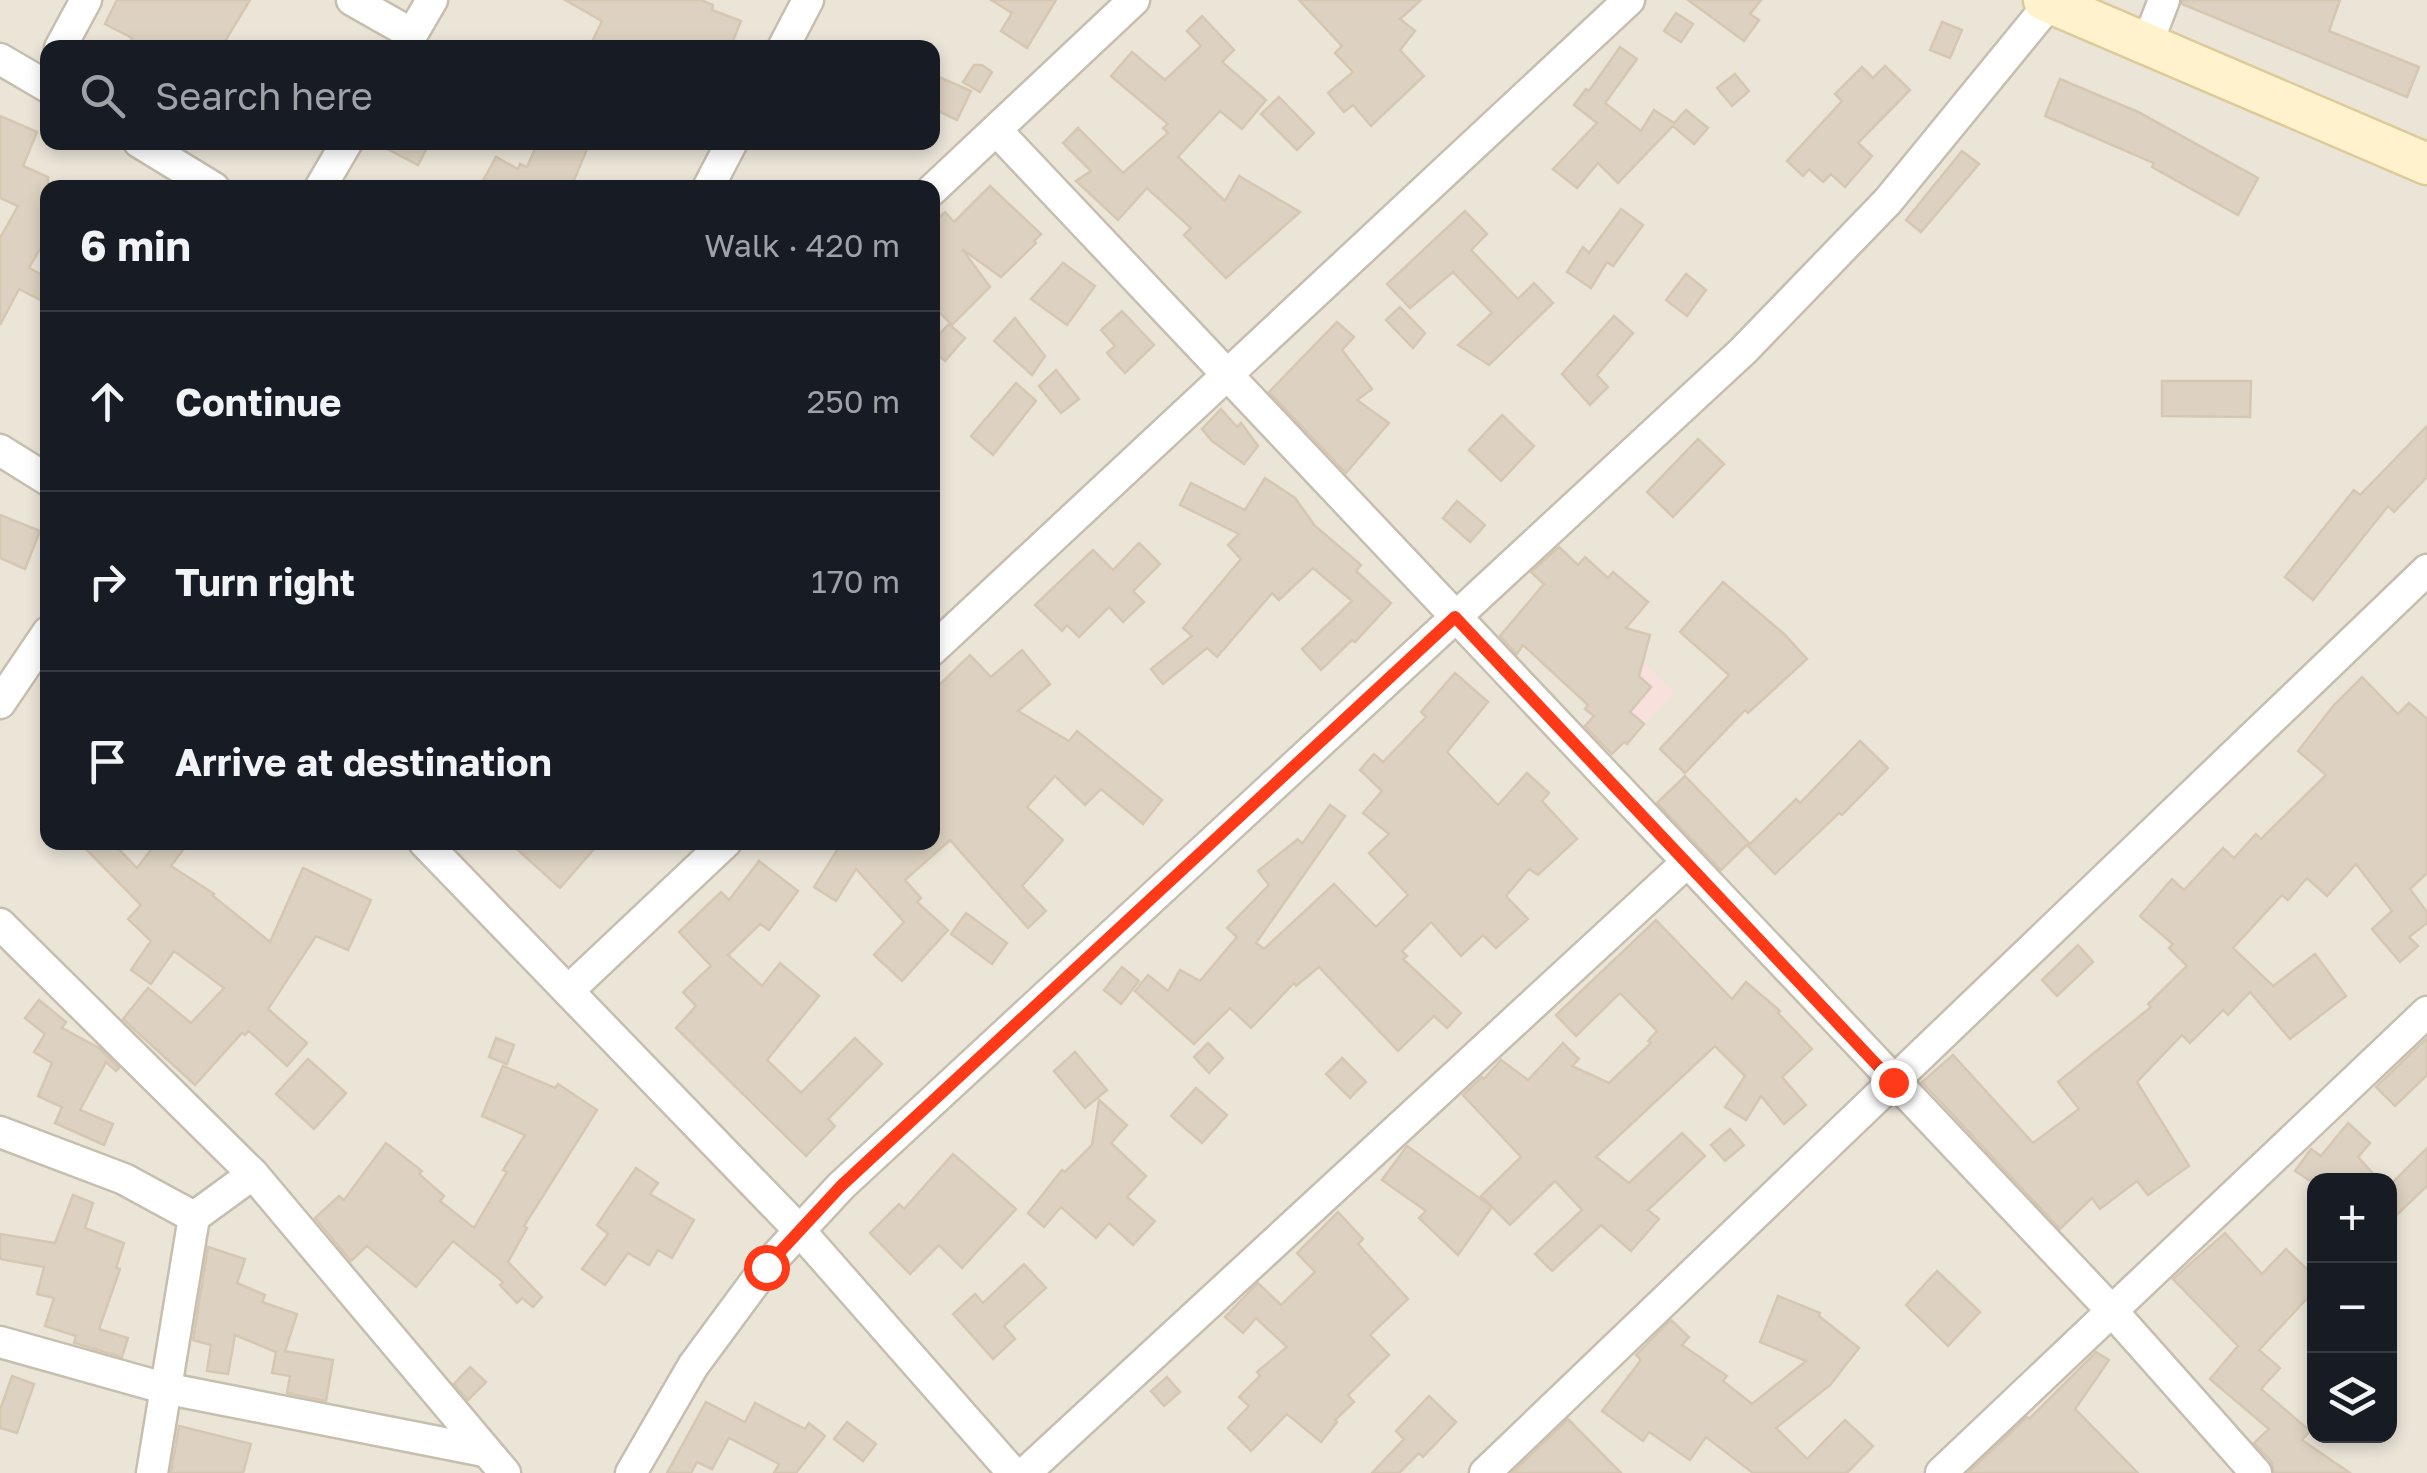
<!DOCTYPE html>
<html lang="en">
<head>
<meta charset="utf-8">
<style>
  body { margin:0; font-family:"Golos Text",sans-serif; background:#242831; color:#f1f3f6 }
  .controls { position:absolute; right:30px; bottom:30px; display:grid; overflow:hidden; border-radius:20px; box-shadow:0 5px 15px #0003 }
  .controls button { width:90px; height:90px; display:grid; place-items:center; padding:0; border:0; border-bottom:2px solid #363941; background:#171b24; color:#f1f3f6; font:50px sans-serif }
  .stop { position:absolute; width:30px; height:30px; margin:-22px; border:8px solid #ff3a19; border-radius:50%; background:#fff }
  .stop.end { background:#ff3a19; border-color:#fff; box-shadow:0 2px 10px #0008 }
  .list { margin:0; padding:0; list-style:none }
  h2 { display:flex; justify-content:space-between; align-items:center; height:130px; margin:0; padding:0 40px; font-size:42px }
  h2 small { font-size:32px; font-weight:400; color:#9ea1a6 }
  .list li { display:grid; grid-template-columns:65px 1fr auto; gap:30px; align-items:center; box-sizing:border-box; height:180px; padding:0 40px; border-top:2px solid #363941 }
  .list b { display:block; font-size:38px; white-space:nowrap }
  .list em { font-size:32px; font-style:normal; color:#9ea1a6 }
  .icon { flex:none; width:55px; height:55px; fill:none; stroke:currentColor; stroke-width:2; stroke-linecap:round; stroke-linejoin:round }
  .map { position:relative; flex:none; width:2427px; height:1473px; overflow:hidden }
  .search { position:absolute; background:#171b24; box-shadow:0 5px 15px #0003; left:40px; top:40px; width:900px; height:110px; display:flex; align-items:center; gap:25px; box-sizing:border-box; padding:0 35px; border-radius:20px; color:#9ea1a6; font-size:38px }
  .panel { position:absolute; background:#171b24; box-shadow:0 5px 15px #0003; left:40px; top:180px; width:900px; height:670px; border-radius:20px }
  .map>svg:first-child { display:block }
  .residential { fill:#ebe5d8; fill-rule:evenodd }
  .medical { fill:#f8e0dd }
  .building { fill:#ddd2c1; stroke:#d5c7b1; stroke-width:2.5 }
  .lines { fill:none; stroke-linecap:round; stroke-linejoin:round }
  .street-casing { stroke:#c6beae; stroke-width:35 }
  .secondary-casing { stroke:#deca98; stroke-width:45 }
  .street { stroke:#fff; stroke-width:30 }
  .secondary { stroke:#fff2cc; stroke-width:40 }
  .route { stroke:#ff3a19; stroke-width:12 }
</style>
</head>
<body>
<div class="map">
<svg width="2427" height="1473" viewBox="0 0 2427 1473">
  <rect width="100%" height="100%" fill="#f6f3ea"/>
  <!-- residential -->
  <path class="residential" d="M0 0H2427V1473H0ZM48 48H932V142H48ZM48 188H932V842H48ZM2314 1180H2390V1436H2314Z"/>
  <!-- medical -->
  <path class="medical" d="M1629 647 1675 693 1631 736 1625 688Z"/>
  <!-- building -->
  <g class="building">
    <path d="M117 0H250L221 48H127L132 38 105 24Z"/>
    <path d="M565 0H701L713 5 712 10 741 21 730 48H589L602 21Z"/>
    <path d="M991 0H1056L1027 48 1001 31 1012 13Z"/>
    <path d="M1299 0H1421L1400 19 1415 31 1400 50 1424 76 1371 126 1353 105 1344 112 1328 93 1353 72 1335 53 1342 46Z"/>
    <path d="M1688 0H1761L1750 14 1759 20 1744 41Z"/>
    <path d="M2182 0H2340L2329 31 2419 67 2407 97 2182 4Z"/>
    <path d="M1676 13 1693 24 1681 42 1664 31Z"/>
    <path d="M1202 16 1234 50 1222 62 1266 100 1242 129 1220 111 1178 157 1225 201 1239 176 1300 212 1226 278 1184 235 1191 228 1147 188 1118 220 1076 181 1091 171 1063 143 1078 128 1123 173 1168 133 1163 128 1168 124 1111 76 1132 52 1165 80 1201 46 1187 31Z"/>
    <path d="M1942 22 1962 30 1950 58 1930 50Z"/>
    <path d="M1620 47 1637 59 1605 103 1641 131 1654 110 1674 123 1686 110 1708 128 1694 144 1673 126 1618 183 1598 163 1577 188 1553 169 1597 123 1574 105 1586 89 1589 91Z"/>
    <path d="M974 65H982L992 72 980 92 963 82Z"/>
    <path d="M1885 66 1910 90 1858 143 1872 156 1845 187 1831 174 1823 182 1809 169 1803 176 1787 161 1842 101 1835 94 1862 67 1873 78Z"/>
    <path d="M932 74 971 91 957 120 932 108Z"/>
    <path d="M1735 74 1749 91 1732 106 1717 88Z"/>
    <path d="M2060 79 2138 112 2258 178 2238 215 2152 167 2154 163 2045 116Z"/>
    <path d="M1279 97 1314 133 1297 150 1261 114Z"/>
    <path d="M0 116 37 132 23 166 48 177V235L29 268 48 278V304L19 289 0 325V238L18 206 0 198Z"/>
    <path d="M374 142H430L418 165Z"/>
    <path d="M538 142H590L572 185 576 188H479L496 157 518 169 520 164 527 167Z"/>
    <path d="M1962 151 1979 164 1921 232 1906 220Z"/>
    <path d="M990 186 1041 234 1034 241 1036 243 1001 277 962 249 990 287 952 325 932 305V224L945 212 954 222Z"/>
    <path d="M1621 209 1643 225 1613 266 1607 262 1591 288 1567 272 1583 247 1589 253Z"/>
    <path d="M1465 211 1487 234 1471 250 1518 299 1534 283 1553 303 1489 365 1458 345 1492 313 1453 272 1410 308 1387 284Z"/>
    <path d="M1063 263 1095 286 1067 325 1031 299Z"/>
    <path d="M1686 274 1706 290 1687 316 1666 300Z"/>
    <path d="M1400 307 1425 333 1413 348 1386 320Z"/>
    <path d="M1122 311 1154 345 1125 373 1107 353 1115 346 1101 330Z"/>
    <path d="M1614 316 1633 333 1597 375 1608 387 1590 405 1562 374Z"/>
    <path d="M1015 318 1045 356 1032 375 994 341Z"/>
    <path d="M1337 322 1354 337 1342 350 1372 389 1357 400 1389 423 1346 473 1269 392Z"/>
    <path d="M949 324 965 338 945 361 932 350V342Z"/>
    <path d="M1056 370 1079 399 1061 413 1039 386Z"/>
    <path d="M2162 381H2251L2250 417 2162 416Z"/>
    <path d="M1016 383 1036 401 993 455 971 436Z"/>
    <path d="M1221 409 1237 427 1241 423 1258 446 1244 464 1212 441 1202 429Z"/>
    <path d="M1502 415 1534 446 1501 481 1469 450Z"/>
    <path d="M2427 426V477L2394 512 2388 506 2313 600 2285 577 2354 490 2360 495Z"/>
    <path d="M1698 439 1724 464 1673 517 1647 492Z"/>
    <path d="M1265 478 1295 498 1315 526 1361 565 1356 571 1391 603 1355 642 1352 640 1321 670 1302 649 1352 601 1313 568 1279 600 1272 593 1217 657 1207 648 1163 684 1151 669 1192 636 1183 628 1241 559 1228 545 1239 534 1180 505 1191 483 1245 510Z"/>
    <path d="M1457 501 1485 525 1470 542 1443 518Z"/>
    <path d="M0 515 40 531 25 569 0 558Z"/>
    <path d="M1139 543 1160 564 1133 591 1144 602 1123 622 1109 607 1079 637 1067 625 1062 631 1035 605 1093 550 1113 570Z"/>
    <path d="M1559 547 1578 565 1585 557 1608 578 1613 572 1648 602 1626 628 1650 635 1639 676 1651 687 1630 712 1644 724 1627 744 1624 742 1612 754 1585 726 1594 716 1585 709 1588 705 1523 645 1517 654 1500 636 1544 584 1531 572Z"/>
    <path d="M1723 582 1784 634 1807 659 1748 713 1745 710 1685 773 1660 749 1729 675 1680 632Z"/>
    <path d="M1022 650 1050 684 1018 711 1069 741 1077 731 1162 800 1143 824 1101 789 1085 805 1055 776 1027 807 1063 840 1022 886 1046 911 1028 928 950 840 905 880 921 898 917 902 948 930 902 981 874 955 904 922 856 869 836 901 814 887 842 842H932V692L970 655 991 677Z"/>
    <path d="M1455 673 1488 702 1447 752 1498 805 1527 773 1549 793 1542 801 1577 839 1538 875 1529 869 1506 896 1528 919 1496 948 1483 935 1461 956 1431 922 1402 951 1407 956 1403 959 1461 1013 1447 1028 1434 1016 1398 1051 1319 967 1296 986 1294 983 1251 1028 1230 1008 1194 1044 1135 991 1148 975 1168 991 1180 970 1200 981 1237 937 1227 928 1269 885 1258 871 1298 839 1302 844 1330 805 1345 816 1256 943 1264 949 1334 884 1376 927 1408 895 1369 853 1389 834 1363 813 1382 791 1360 770 1374 754 1383 762 1426 717 1421 712Z"/>
    <path d="M2362 677 2398 714 2409 703 2427 719V873L2410 889 2427 912V923L2409 937 2418 946 2400 962 2372 929 2392 911 2356 864 2327 896 2307 878 2288 900 2282 895 2233 948 2273 986 2315 954 2346 996 2290 1039 2250 992 2228 1015 2223 1010 2190 1043 2182 1035 2137 1082 2189 1166 2148 1195 2137 1181 2100 1209 2092 1198 2060 1229 1922 1082 1953 1055 2033 1143 2079 1109 2058 1082 2151 1007 2148 1004 2187 966 2169 948 2173 944 2140 916 2172 879 2184 890 2223 848 2234 858 2256 834 2261 839 2326 775 2298 751 2334 705Z"/>
    <path d="M1860 741 1888 768 1842 815 1839 813 1775 874 1748 846 1796 799 1800 803Z"/>
    <path d="M1685 776 1749 843 1721 870 1657 803Z"/>
    <path d="M79 842H112L137 868 157 842H189L171 866 214 894 213 896 270 942 303 868 371 900 348 950 316 936 268 1009 307 1043 287 1066 249 1031 245 1035 242 1033 195 1085 123 1019 148 988 191 1023 224 988 174 951 151 984 131 970 151 941 128 919 141 905Z"/>
    <path d="M509 842H600L560 888Z"/>
    <path d="M759 861 798 891 769 930 760 924 728 955 762 986 780 963 819 996 767 1060 801 1093 855 1038 882 1064 828 1119 835 1126 806 1156 676 1028 696 1006 683 992 711 966 679 932 721 892 729 900Z"/>
    <path d="M966 913 1007 943 992 964 951 934Z"/>
    <path d="M1656 920 1732 999 1746 982 1780 1011 1778 1013 1812 1049 1782 1077 1806 1105 1784 1124 1761 1096 1746 1120 1725 1107 1745 1076 1715 1046 1596 1157 1629 1183 1682 1133 1705 1156 1648 1210 1659 1219 1631 1251 1601 1225 1552 1271 1535 1254 1582 1210 1555 1181 1510 1225 1481 1196 1521 1157 1463 1095 1482 1077 1484 1079 1501 1060 1528 1080 1563 1043 1579 1059 1572 1066 1609 1083 1651 1043 1648 1041 1657 1031 1620 993 1576 1036 1556 1015Z"/>
    <path d="M2078 945 2093 962 2057 996 2042 980Z"/>
    <path d="M1122 967 1139 981 1121 1004 1104 990Z"/>
    <path d="M39 1000 66 1022 62 1028 99 1048 119 1068 116 1071 106 1062 80 1110 113 1124 104 1145 55 1123 62 1107 38 1096 52 1063 34 1052 45 1034 25 1018Z"/>
    <path d="M496 1038 514 1045 507 1064 489 1057Z"/>
    <path d="M2427 1038V1075L2395 1106 2376 1087Z"/>
    <path d="M1208 1043 1223 1058 1209 1073 1194 1057Z"/>
    <path d="M1075 1052 1107 1090 1085 1108 1054 1071Z"/>
    <path d="M1342 1058 1366 1082 1350 1098 1326 1074Z"/>
    <path d="M308 1059 346 1093 314 1129 276 1094Z"/>
    <path d="M503 1066 555 1088 558 1084 597 1110 524 1226 527 1228 508 1262 542 1297 533 1307 522 1298 517 1303 500 1285 503 1282 453 1241 416 1287 367 1246 351 1261 315 1218 339 1196 344 1200 386 1143 422 1171 419 1174 444 1196 440 1201 474 1228 507 1172 503 1170 525 1135 482 1116Z"/>
    <path d="M1196 1088 1227 1115 1202 1143 1171 1116Z"/>
    <path d="M1099 1100 1127 1125 1111 1143 1146 1176 1127 1197 1155 1221 1133 1245 1109 1223 1096 1238 1061 1207 1044 1227 1028 1213 1062 1170 1065 1172 1092 1145Z"/>
    <path d="M2348 1123 2370 1143 2358 1157 2379 1180H2309L2295 1171 2311 1149 2321 1156Z"/>
    <path d="M1730 1129 1744 1145 1725 1161 1711 1145Z"/>
    <path d="M1407 1146 1492 1207 1458 1255 1419 1218 1426 1211 1382 1180Z"/>
    <path d="M2427 1148V1186L2390 1221V1185Z"/>
    <path d="M953 1154 1016 1209 962 1268 939 1245 910 1274 870 1233 899 1204 904 1209Z"/>
    <path d="M636 1168 658 1183 650 1194 694 1220 672 1258 658 1250 649 1265 628 1253 605 1285 582 1269 608 1234 597 1225Z"/>
    <path d="M73 1195 93 1203 85 1228 124 1243 116 1268 120 1269 99 1329 128 1338 122 1357 74 1343 76 1336 45 1326 54 1298 37 1294 44 1267 0 1259V1234L55 1243Z"/>
    <path d="M1338 1212 1363 1239 1358 1244 1408 1299 1370 1335 1389 1355 1348 1395 1354 1402 1335 1420 1337 1422 1321 1442 1287 1414 1251 1451 1228 1428 1249 1406 1239 1397 1260 1376 1257 1372 1287 1347 1256 1318 1243 1333 1225 1317 1258 1283 1281 1305 1315 1272 1297 1253Z"/>
    <path d="M2225 1233 2262 1274 2286 1249 2314 1276V1291L2259 1350 2280 1368 2261 1389 2310 1431 2302 1440 2350 1473H2274L2271 1461 2254 1443 2269 1429 2210 1379 2238 1346 2173 1279Z"/>
    <path d="M208 1247 245 1259 237 1283 265 1295 262 1302 297 1314 285 1351 333 1360 326 1401 287 1393 290 1376 272 1373 276 1352 235 1335 228 1374 207 1371 211 1345 193 1340Z"/>
    <path d="M1024 1264 1046 1288 1004 1326 1015 1339 993 1359 953 1314 975 1294 983 1303Z"/>
    <path d="M1937 1271 1980 1312 1948 1346 1906 1305Z"/>
    <path d="M1778 1296 1820 1313 1819 1316 1859 1348 1830 1385 1776 1428 1807 1459 1845 1420 1873 1446 1847 1473H1753L1706 1437 1690 1460 1649 1432 1643 1441 1602 1411 1641 1360 1636 1355 1671 1320 1689 1337 1682 1345 1727 1376 1723 1381 1752 1404 1806 1361 1760 1342Z"/>
    <path d="M2096 1352 2109 1360 2075 1409 2138 1473H1968L2027 1417 2029 1419Z"/>
    <path d="M470 1367 486 1382 468 1400 454 1384Z"/>
    <path d="M12 1376 34 1384 17 1433 0 1428V1410Z"/>
    <path d="M1167 1377 1180 1392 1164 1406 1151 1391Z"/>
    <path d="M1429 1396 1456 1422 1423 1457 1419 1453 1399 1473H1372L1404 1439 1396 1431Z"/>
    <path d="M706 1402 745 1422 755 1403 805 1429 809 1423 825 1436 796 1473H774L779 1464 729 1438 712 1469 697 1462 691 1473H667Z"/>
    <path d="M1568 1419 1621 1473H1512Z"/>
    <path d="M847 1422 876 1444 863 1461 834 1439Z"/>
    <path d="M179 1426 251 1444 243 1473H171Z"/>
  </g>
  <g class="lines">
    <!-- street casing -->
    <g class="street-casing">
      <g id="street">
        <path d="M352 0 412 34"/>
        <path d="M2147 44 2164 0"/>
        <path d="M60 48 86 0"/>
        <path d="M404 48 432 0"/>
        <path d="M783 48 808 0"/>
        <path d="M0 59 48 87"/>
        <path d="M997 131 2112 1311 2256 1473"/>
        <path d="M139 142 214 188"/>
        <path d="M320 188 347 142"/>
        <path d="M708 188 732 142"/>
        <path d="M932 190 1134 0"/>
        <path d="M0 450 48 480"/>
        <path d="M932 650 1629 0"/>
        <path d="M0 703 48 632"/>
        <path d="M424 842 800 1231 1013 1473"/>
        <path d="M0 924 253 1174 505 1473"/>
        <path d="M568 991 726 842"/>
        <path d="M0 1132 124 1179 194 1217"/>
        <path d="M0 1342 164 1388 484 1451"/>
        <path d="M152 1473 194 1217 253 1174"/>
        <path d="M631 1473 693 1366 766 1267 841 1186 1743 351 1888 201 2050 3"/>
        <path d="M1025 1473 1686 863"/>
        <path d="M1485 1473 2427 570"/>
        <path d="M1941 1473 2427 1012"/>
      </g>
    </g>
    <!-- secondary casing -->
    <g class="secondary-casing">
      <path id="secondary" d="M2044 0 2427 164"/>
    </g>
    <!-- street -->
    <use href="#street" class="street"/>
    <!-- secondary -->
    <use href="#secondary" class="secondary"/>
  </g>
  <g class="lines">
    <!-- route -->
    <path class="route" d="M766 1267 841 1186 1455 617 1893 1082"/>
  </g>
</svg>
<div class="controls">
<button>+</button>
<button>−</button>
<button><svg class="icon" aria-label="layers" viewBox="0 0 24 24"><path d="M12 4l9 5-9 5-9-5zM3 14l9 5 9-5"/></svg></button>
</div>
<div class="stop" style="left:766px;top:1267px"></div>
<div class="stop end" style="left:1893px;top:1082px"></div>
<div class="search"><svg class="icon" aria-label="search" viewBox="0 0 24 24"><circle cx="10" cy="10" r="6"/><path d="M15 15l6 6"/></svg>Search here</div>
<section class="panel">
<h2>6 min<small>Walk · 420 m</small></h2>
<ul class="list">
<li><svg class="icon" aria-label="ahead" viewBox="0 0 24 24"><path d="M12 20V5M6 11l6-6 6 6"/></svg><div><b>Continue</b></div><em>250 m</em></li>
<li><svg class="icon" aria-label="right" viewBox="0 0 24 24"><path d="M7 20v-9h11M14 6l5 5-5 5"/></svg><div><b>Turn right</b></div><em>170 m</em></li>
<li><svg class="icon" aria-label="arrive" viewBox="0 0 24 24"><path d="M6 21V4h12l-3 4 3 4H6"/></svg><div><b>Arrive at destination</b></div></li>
</ul>
</section>
</div>
</body>
</html>
